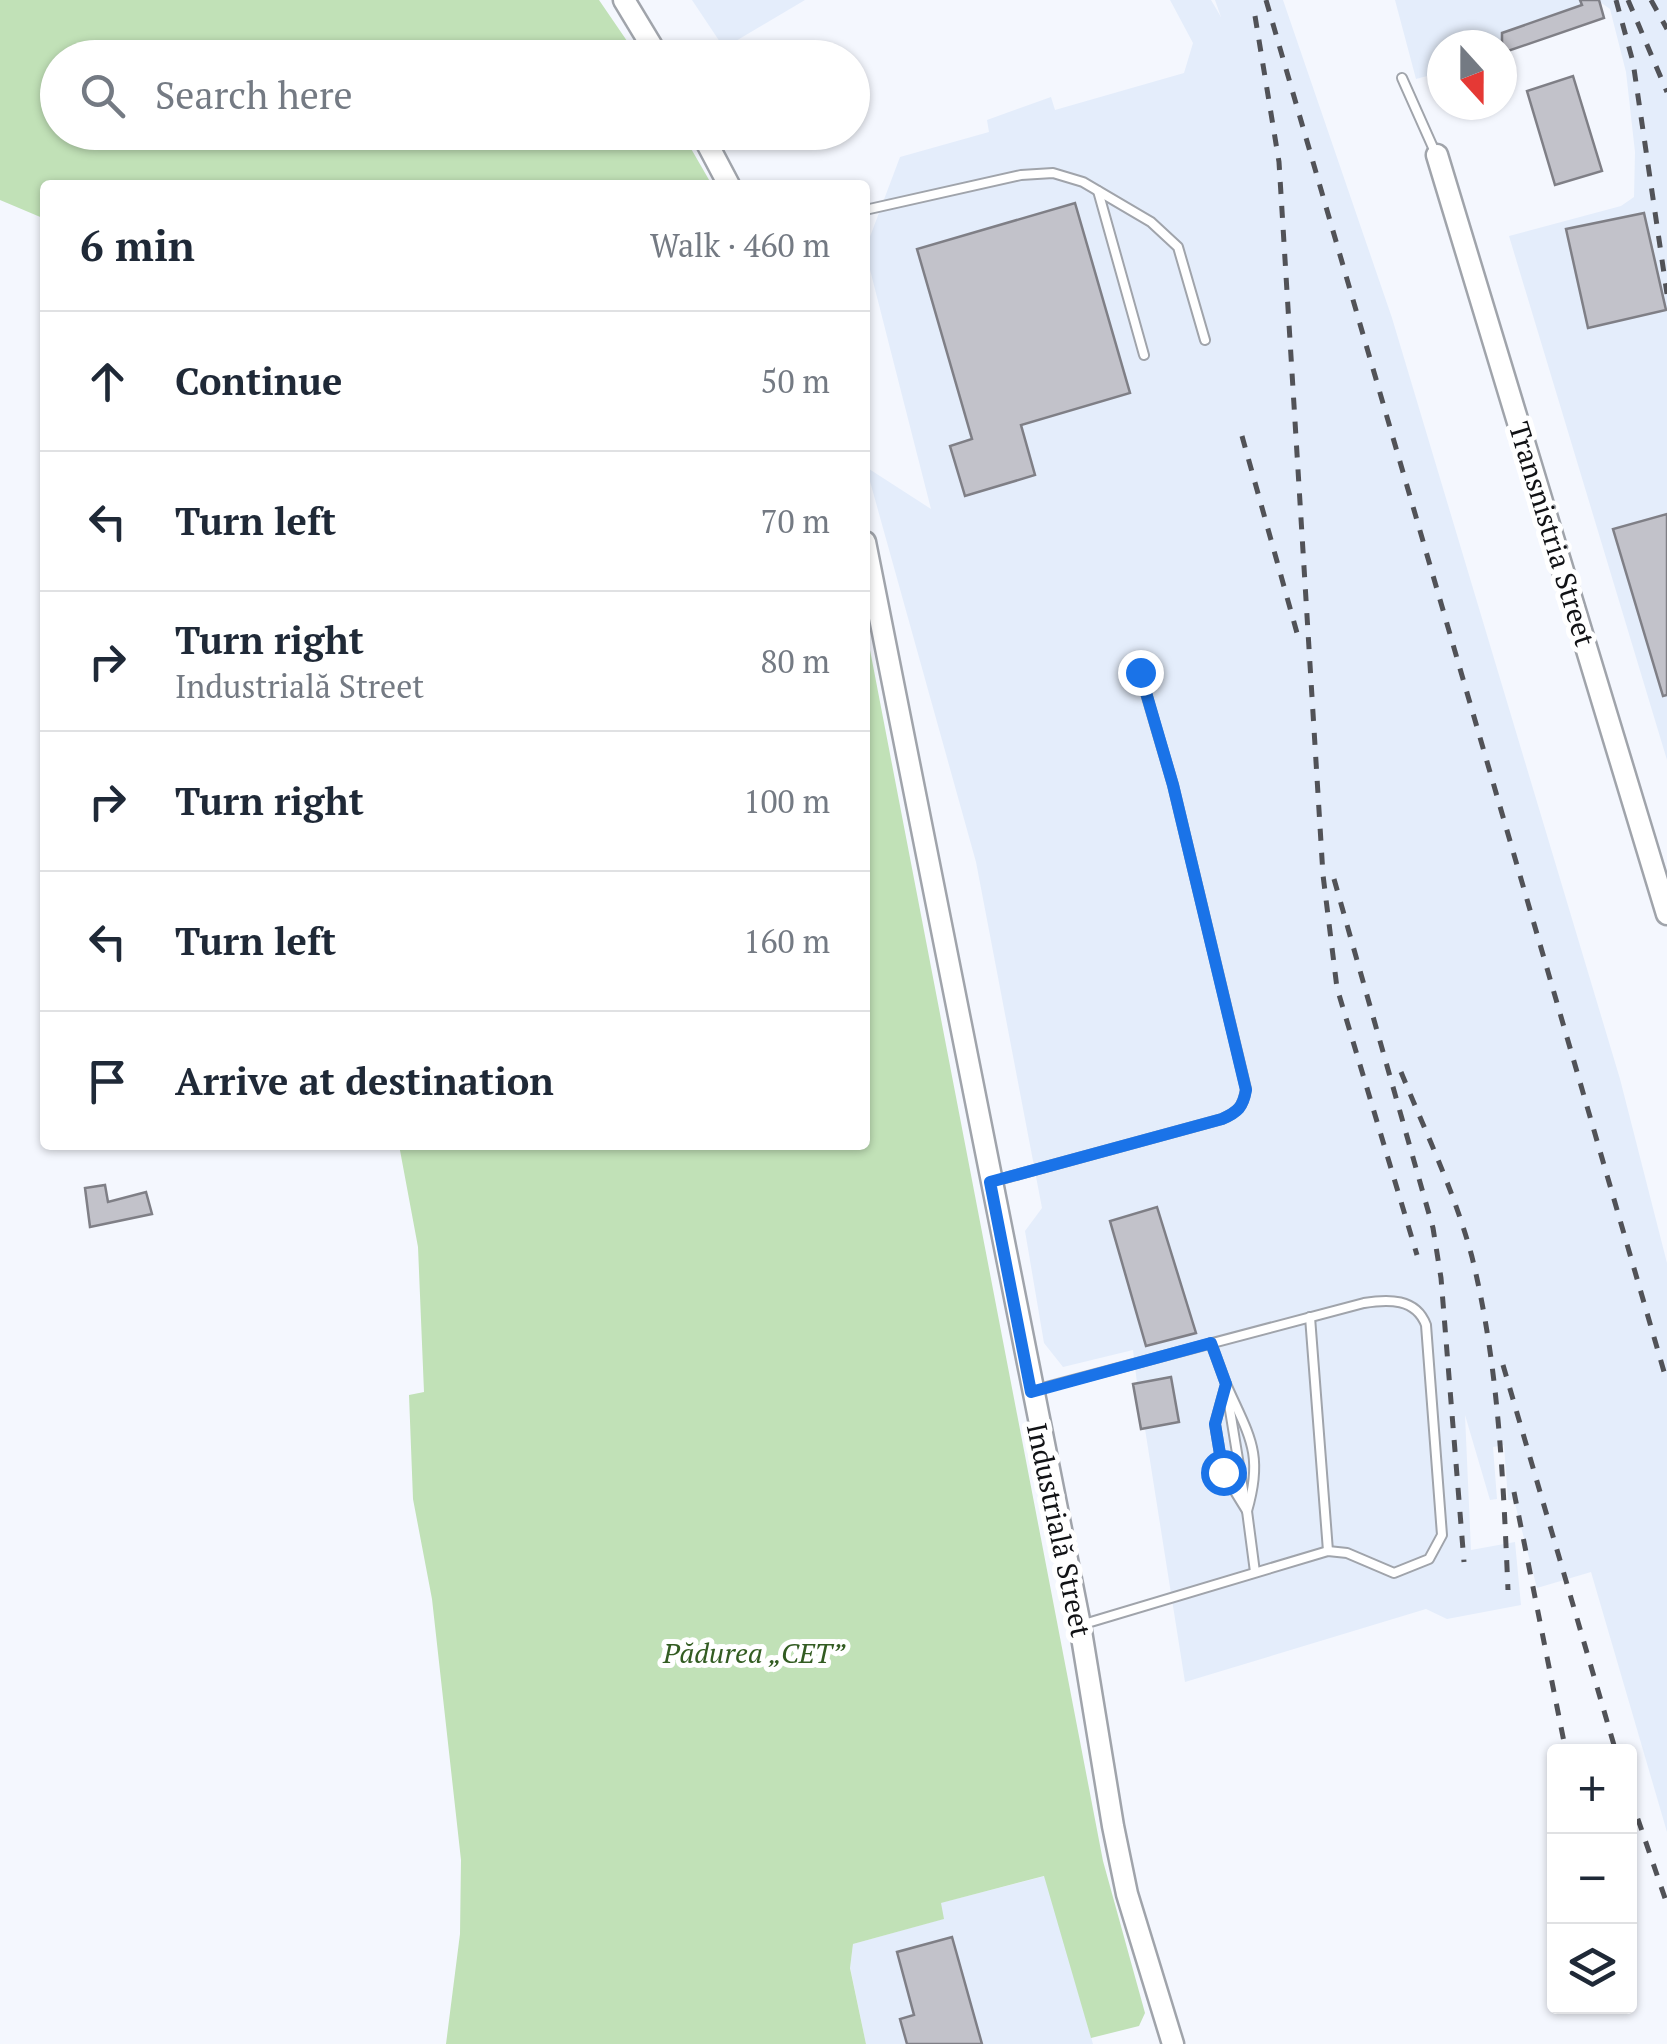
<!DOCTYPE html>
<html lang="en">
<head>
<meta charset="utf-8">
<style>
  body { margin:0; font-family:"PT Serif",serif; background:#f2f2f3; color:#1f2937 }
  .controls { position:absolute; right:30px; bottom:30px; display:grid; overflow:hidden; border-radius:10px; box-shadow:0 2px 8px #0004 }
  .controls button { width:90px; height:90px; display:grid; place-items:center; padding:0; border:0; border-bottom:2px solid #e0e1e3; background:#fff; color:#1f2937; font:50px sans-serif }
  .compass { position:absolute; left:1427px; top:30px; width:90px; height:90px; border-radius:50%; background:#fff; box-shadow:0 2px 8px #0004; rotate:159deg }
  .stop { position:absolute; width:30px; height:30px; margin:-22px; border:8px solid #1a73e8; border-radius:50%; background:#fff }
  .stop.end { background:#1a73e8; border-color:#fff; box-shadow:0 2px 10px #0008 }
  .list { margin:0; padding:0; list-style:none }
  h2 { display:flex; justify-content:space-between; align-items:center; height:130px; margin:0; padding:0 40px; font-size:42px }
  h2 small { font-size:32px; font-weight:400; color:#747a83 }
  .list li { display:grid; grid-template-columns:65px 1fr auto; gap:30px; align-items:center; box-sizing:border-box; height:140px; padding:0 40px; border-top:2px solid #e0e1e3 }
  .list b { display:block; font-size:38px; white-space:nowrap }
  .list p { margin:0; font-size:32px; white-space:nowrap; color:#747a83 }
  .list em { font-size:32px; font-style:normal; color:#747a83 }
  .icon { flex:none; width:55px; height:55px; fill:none; stroke:currentColor; stroke-width:2; stroke-linecap:round; stroke-linejoin:round }
  .map { position:relative; flex:none; width:1667px; height:2044px; overflow:hidden }
  .search { position:absolute; background:#fff; box-shadow:0 2px 8px #0004; left:40px; top:40px; width:830px; height:110px; display:flex; align-items:center; gap:25px; box-sizing:border-box; padding:0 35px; border-radius:55px; color:#747a83; font-size:38px }
  .panel { position:absolute; background:#fff; box-shadow:0 2px 8px #0004; left:40px; top:180px; width:830px; height:970px; border-radius:10px }
  .map>svg:first-child { display:block }
  .built { fill:#e4edfb }
  .green { fill:#c1e1b7 }
  .building { fill:#c2c2ca; stroke:#7f7f86; stroke-width:2.5 }
  .lines { fill:none; stroke-linecap:round; stroke-linejoin:round }
  .service-casing { stroke:#a0a4ab; stroke-width:12 }
  .tertiary-casing { stroke:#a0a4ab; stroke-width:25 }
  .service { stroke:#fff; stroke-width:8 }
  .tertiary { stroke:#fff; stroke-width:20 }
  .rail { stroke:#515257; stroke-width:5; stroke-dasharray:12 12; stroke-linecap:butt }
  .route { stroke:#1a73e8; stroke-width:12 }
  .labels { text-anchor:middle; stroke-width:10; stroke-linejoin:round; paint-order:stroke }
  .street-label { font-size:28px; fill:#111215; stroke:#fff }
  .park-label { font-size:28px; font-style:italic; fill:#335c22; stroke:#fff }
</style>
</head>
<body>
<div class="map">
<svg width="1667" height="2044" viewBox="0 0 1667 2044">
  <rect width="100%" height="100%" fill="#f4f7fe"/>
  <!-- built -->
  <g class="built">
    <path d="M692 0H805L724 48Z"/>
    <path d="M1170 0H1211L1221 17 1215 0H1283L1392 318 1620 1079 1667 1263V1832L1591 1572 1537 1588 1514 1500H1508L1504 1445 1493 1447 1497 1499 1490 1500 1465 1415 1471 1550 1515 1542 1521 1605 1447 1619 1426 1609 1185 1682 1145 1429H1141L1133 1384 1137 1383 1133 1350 1063 1367 1044 1343 1025 1231 1042 1208 976 862 866 467 931 509 865 250 900 157 989 132 987 120 1051 97 1055 110 1184 73 1193 43Z"/>
    <path d="M1395 0H1667V760L1509 236 1621 206 1634 197 1635 152 1626 72 1610 9 1600 2 1604 18 1502 53V45H1442V72L1416 79Z"/>
    <path d="M1045 1876 1093 2044H866L850 1967 853 1944 943 1919 940 1903Z"/>
  </g>
  <!-- green -->
  <g class="green">
    <path d="M0 0H599L638 57 58 58V132L682 133 712 185H45V219L0 200Z"/>
    <path d="M865 624 1103 1861 1145 2013 1139 2026 1091 2038 1044 1876 941 1903 944 1919 853 1944 850 1968 866 2044H446L460 1934 461 1860 432 1599 413 1499 409 1395 424 1392 418 1247 399 1145H865Z"/>
  </g>
  <!-- building -->
  <g class="building">
    <path d="M1580 0H1599L1604 18 1502 53V33L1582 5Z"/>
    <path d="M1573 76 1602 171 1555 185 1527 91Z"/>
    <path d="M1075 203 1130 393 1021 425 1035 475 965 496 950 446 972 439 917 249Z"/>
    <path d="M1644 213 1666 310 1588 328 1566 229Z"/>
    <path d="M1667 514V695L1663 696 1613 529Z"/>
    <path d="M105 1185 108 1202 146 1192 152 1214 90 1227 85 1188Z"/>
    <path d="M1157 1207 1196 1333 1146 1346 1110 1221Z"/>
    <path d="M1171 1377 1179 1422 1141 1429 1133 1384Z"/>
    <path d="M952 1937 982 2044H907L900 2019 914 2015 897 1952Z"/>
  </g>
  <g class="lines">
    <!-- service casing -->
    <g class="service-casing">
      <g id="service">
        <path d="M1402 78 1435 152"/>
        <path d="M1098 191 1144 355"/>
        <path d="M865 210 1021 175 1053 173 1083 182 1151 222 1178 247 1205 340"/>
        <path d="M994 1181 1222 1119C1238 1112 1243 1107 1246 1089L1173 785 1140 673"/>
        <path d="M1310 1317 1328 1551"/>
        <path d="M1211 1343 1226 1384 1215 1424 1223 1472 1247 1511 1255 1572"/>
        <path d="M1226 1384C1249 1436 1264 1453 1247 1511"/>
        <path d="M1035 1390 1364 1303C1388 1299 1416 1298 1426 1325L1442 1535 1429 1559 1394 1573 1347 1553 1328 1551 1084 1624"/>
        <path d="M1228 1398 1245 1502"/>
      </g>
    </g>
    <!-- tertiary casing -->
    <g class="tertiary-casing">
      <g id="tertiary">
        <path d="M624 0 659 58"/>
        <path d="M701 132 729 185"/>
        <path d="M1437 155 1667 914"/>
        <path d="M865 542 1080 1625 1113 1826 1127 1894 1173 2044"/>
      </g>
    </g>
    <!-- service -->
    <use href="#service" class="service"/>
    <!-- tertiary -->
    <use href="#tertiary" class="tertiary"/>
    <!-- rail -->
    <g class="rail">
      <path d="M1266 0 1667 1382"/>
      <path d="M1616 0 1633 62 1667 294"/>
      <path d="M1628 0 1667 92"/>
      <path d="M1651 0 1667 29"/>
      <path d="M1255 16 1279 162 1323 875 1337 988 1417 1255"/>
      <path d="M1242 436 1297 633"/>
      <path d="M1334 879 1433 1228 1441 1278 1464 1562"/>
      <path d="M1401 1072C1426 1133 1455 1193 1472 1257 1499 1367 1503 1478 1508 1590"/>
      <path d="M1503 1365 1616 1752"/>
      <path d="M1514 1492 1566 1752"/>
      <path d="M1630 1796 1667 1904"/>
    </g>
  </g>
  <g class="lines">
    <!-- route -->
    <path class="route" d="M1140 672 1173 785 1246 1090C1243 1107 1238 1112 1222 1119L990 1182 1031 1392 1211 1343 1226 1384 1215 1424 1223 1472"/>
  </g>
  <g class="labels">
    <!-- street labels -->
    <g class="street-label">
      <text transform="translate(1552 534) rotate(73)" y="10">Transnistria Street</text>
      <text transform="translate(1059 1530) rotate(78)" y="10">Industrială Street</text>
    </g>
    <!-- park labels -->
    <g class="park-label">
      <text x="754" y="1663">Pădurea „CET”</text>
    </g>
  </g>
</svg>
<div class="controls">
<button>+</button>
<button>−</button>
<button><svg class="icon" aria-label="layers" viewBox="0 0 24 24"><path d="M12 4l9 5-9 5-9-5zM3 14l9 5 9-5"/></svg></button>
</div>
<svg class="compass" viewBox="-18 -18 36 36"><path d="M0-13l5 13h-10z" fill="#e53935"/><path d="M0 13l5-13h-10z" fill="#747a83"/></svg>
<div class="stop" style="left:1223px;top:1472px"></div>
<div class="stop end" style="left:1140px;top:672px"></div>
<div class="search"><svg class="icon" aria-label="search" viewBox="0 0 24 24"><circle cx="10" cy="10" r="6"/><path d="M15 15l6 6"/></svg>Search here</div>
<section class="panel">
<h2>6 min<small>Walk · 460 m</small></h2>
<ul class="list">
<li><svg class="icon" aria-label="ahead" viewBox="0 0 24 24"><path d="M12 20V5M6 11l6-6 6 6"/></svg><div><b>Continue</b></div><em>50 m</em></li>
<li><svg class="icon" aria-label="left" viewBox="0 0 24 24"><path d="M17 20v-9H6M10 6l-5 5 5 5"/></svg><div><b>Turn left</b></div><em>70 m</em></li>
<li><svg class="icon" aria-label="right" viewBox="0 0 24 24"><path d="M7 20v-9h11M14 6l5 5-5 5"/></svg><div><b>Turn right</b><p>Industrială Street</p></div><em>80 m</em></li>
<li><svg class="icon" aria-label="right" viewBox="0 0 24 24"><path d="M7 20v-9h11M14 6l5 5-5 5"/></svg><div><b>Turn right</b></div><em>100 m</em></li>
<li><svg class="icon" aria-label="left" viewBox="0 0 24 24"><path d="M17 20v-9H6M10 6l-5 5 5 5"/></svg><div><b>Turn left</b></div><em>160 m</em></li>
<li><svg class="icon" aria-label="arrive" viewBox="0 0 24 24"><path d="M6 21V4h12l-3 4 3 4H6"/></svg><div><b>Arrive at destination</b></div></li>
</ul>
</section>
</div>
</body>
</html>
